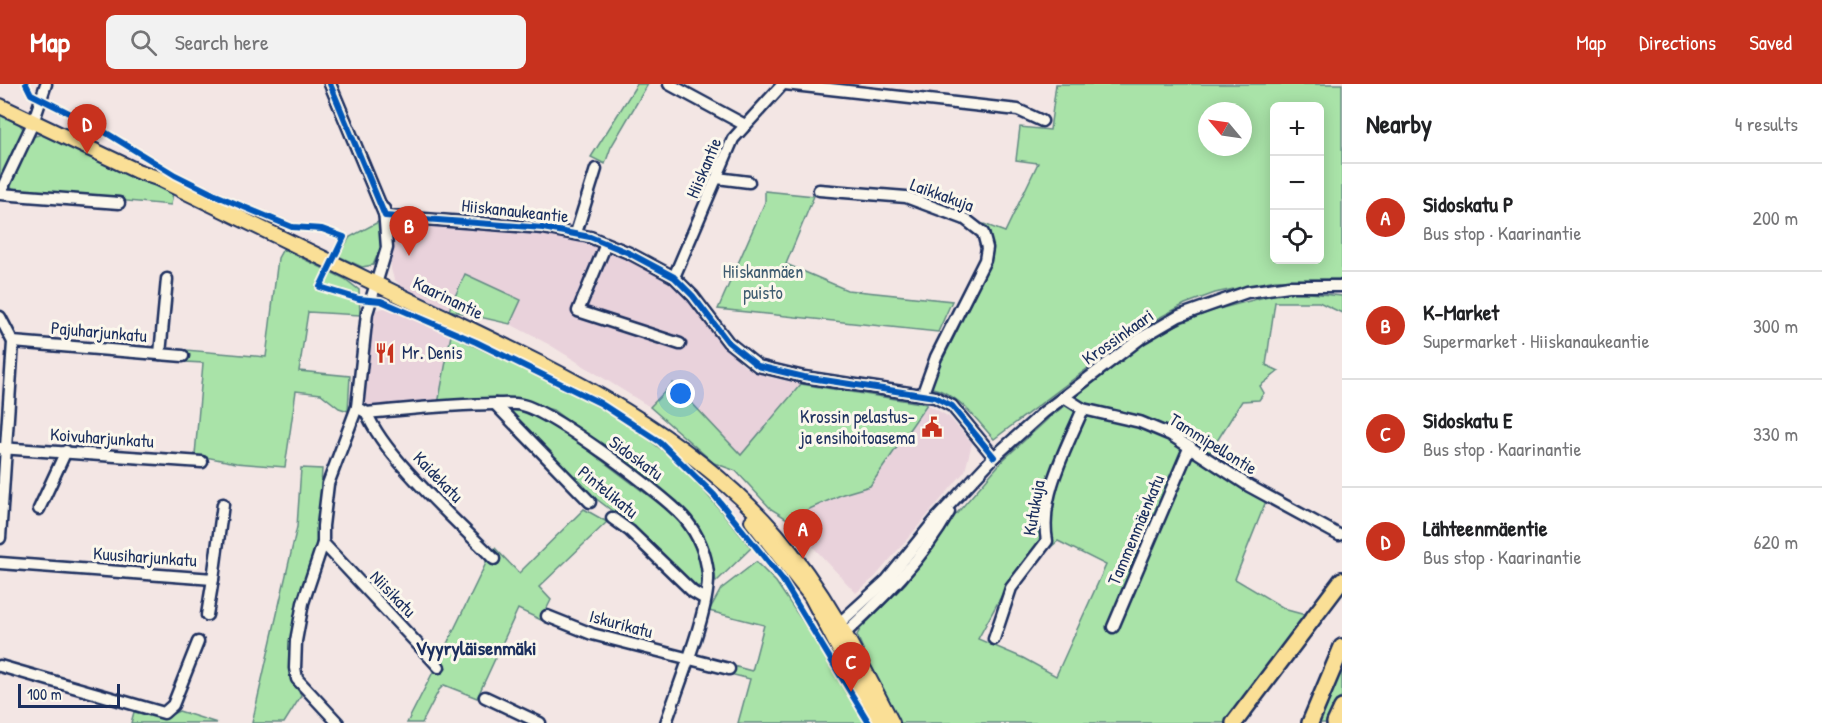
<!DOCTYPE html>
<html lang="en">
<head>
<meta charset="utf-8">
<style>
  body { margin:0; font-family:"Patrick Hand",sans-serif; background:#f2f2f2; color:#202124 }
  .controls { position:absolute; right:18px; top:18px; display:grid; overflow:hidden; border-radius:9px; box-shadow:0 3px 15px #0003 }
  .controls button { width:54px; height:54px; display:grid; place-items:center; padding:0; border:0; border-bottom:2px solid #e0e0e0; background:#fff; color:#202124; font:30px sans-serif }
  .compass { position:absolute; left:1198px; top:18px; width:54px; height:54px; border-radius:50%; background:#fff; box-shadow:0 3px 15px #0003; rotate:299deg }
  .scale { position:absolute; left:18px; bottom:15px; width:102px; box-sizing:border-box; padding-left:6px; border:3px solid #1b2f5e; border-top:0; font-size:16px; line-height:21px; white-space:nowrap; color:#1b2f5e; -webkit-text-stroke:4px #fbf7ec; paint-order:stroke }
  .you { position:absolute; left:681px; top:310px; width:21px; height:21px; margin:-15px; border:4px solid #fff; border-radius:50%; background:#1a73e8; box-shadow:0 0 0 9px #1a73e833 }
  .badge { display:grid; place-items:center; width:39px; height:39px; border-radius:50%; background:#c8321e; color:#fff; font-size:20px; font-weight:700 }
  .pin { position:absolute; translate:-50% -50px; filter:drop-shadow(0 2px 3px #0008) }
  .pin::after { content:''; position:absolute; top:32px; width:21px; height:18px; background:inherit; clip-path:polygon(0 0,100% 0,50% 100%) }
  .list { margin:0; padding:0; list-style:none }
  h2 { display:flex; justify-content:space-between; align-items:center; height:78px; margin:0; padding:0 24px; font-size:26px }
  h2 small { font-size:20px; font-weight:400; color:#757577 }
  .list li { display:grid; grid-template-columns:39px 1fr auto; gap:18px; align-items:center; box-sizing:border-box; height:108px; padding:0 24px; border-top:2px solid #e0e0e0 }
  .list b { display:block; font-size:22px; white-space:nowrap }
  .list p { margin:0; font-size:20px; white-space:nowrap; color:#757577 }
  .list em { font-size:20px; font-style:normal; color:#757577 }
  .icon { flex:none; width:33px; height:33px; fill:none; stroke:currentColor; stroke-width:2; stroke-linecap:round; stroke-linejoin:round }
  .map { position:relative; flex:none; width:1342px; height:639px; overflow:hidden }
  header { display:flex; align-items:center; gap:36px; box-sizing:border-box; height:84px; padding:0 30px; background:#c8321e; color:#fff }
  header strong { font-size:28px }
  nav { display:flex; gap:33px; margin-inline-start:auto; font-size:21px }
  .search { width:420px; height:54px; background:#f2f2f2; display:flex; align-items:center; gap:15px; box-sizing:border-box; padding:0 21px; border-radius:9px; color:#757577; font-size:22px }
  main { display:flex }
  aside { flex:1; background:#fff }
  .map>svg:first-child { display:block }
  .built { fill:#e9d2db }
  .green { fill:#a9e3a8; stroke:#628983; stroke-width:1.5; fill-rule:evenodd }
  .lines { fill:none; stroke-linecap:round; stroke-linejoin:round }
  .minor-casing { stroke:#1b2f5e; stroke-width:15 }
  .major-casing { stroke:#1b2f5e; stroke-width:18 }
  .highway-casing { stroke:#1b2f5e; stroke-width:20 }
  .minor { stroke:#fbf7ec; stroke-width:10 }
  .major { stroke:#fadf96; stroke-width:14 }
  .highway { stroke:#fadf96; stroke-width:15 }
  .cycleway-casing { stroke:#fbf7ec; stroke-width:10 }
  .cycleway { stroke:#0057b8; stroke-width:6 }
  .labels { text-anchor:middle; stroke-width:6; stroke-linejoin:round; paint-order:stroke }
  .street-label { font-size:18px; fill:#1b2f5e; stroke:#fbf7ec }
  .park-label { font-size:18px; fill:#3e5c70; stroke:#fbf7ec }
  .poi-label { font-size:18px; fill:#1b2f5e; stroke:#fbf7ec; text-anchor:start }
  .neighbourhood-label { font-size:20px; font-weight:bold; fill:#1b2f5e; stroke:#fbf7ec }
</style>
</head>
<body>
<header>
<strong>Map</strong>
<div class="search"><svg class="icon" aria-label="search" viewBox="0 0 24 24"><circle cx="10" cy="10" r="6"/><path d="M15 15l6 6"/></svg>Search here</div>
<nav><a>Map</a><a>Directions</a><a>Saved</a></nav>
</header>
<main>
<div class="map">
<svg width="1342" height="639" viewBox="0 0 1342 639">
  <rect width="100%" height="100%" fill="#f3e6e4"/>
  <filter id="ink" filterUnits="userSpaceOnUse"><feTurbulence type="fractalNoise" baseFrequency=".0167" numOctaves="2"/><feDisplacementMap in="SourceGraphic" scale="12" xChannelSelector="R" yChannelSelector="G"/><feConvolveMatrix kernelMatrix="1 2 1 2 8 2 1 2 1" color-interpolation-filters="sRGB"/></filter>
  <g filter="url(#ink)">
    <!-- built -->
    <g class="built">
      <path d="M396 137 485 143 558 152 588 160 626 175 671 199 690 218 725 264 744 282 768 293 801 300 741 371 673 300 650 323 550 261 510 240 521 216 464 191 449 226 401 202 394 195 391 185 390 142Z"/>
      <path d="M389 223 451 251 438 320 374 326 363 320 360 309 375 226Z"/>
      <path d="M927 320 949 333 972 359 965 387 875 493 856 509 787 435 843 410 870 401Z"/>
    </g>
    <!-- green -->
    <g class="green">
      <path d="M637 0H648L611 63 605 80 591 73Z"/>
      <path d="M1056 0H1342V195L1275 196 1215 209 1185 220 1144 242 994 355C975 334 958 309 929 303L958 245 992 166V158L984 140 1005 148 1038 79 1016 76 1020 43 1050 46ZM1274 22H1320V176H1274ZM1207 27H1243V63H1207Z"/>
      <path d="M0 27 18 38 24 46 0 97Z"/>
      <path d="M43 50 173 108 171 121 16 107 8 100 31 53Z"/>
      <path d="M765 107 814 112 786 180 847 206 952 217 938 248 718 225 765 118Z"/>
      <path d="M380 137 381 163 373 181 362 183 338 172 350 153Z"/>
      <path d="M283 165 345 195 359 206 360 231 308 228 299 287 350 292 348 327 339 324 321 310 296 307 285 383 236 379 195 371 203 279 185 278 186 266 266 273 278 174Z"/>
      <path d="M465 190 521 216 510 240 449 226Z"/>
      <path d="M1288 207 1342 212V229L1319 218H1275L1266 281 1279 287 1260 302 1264 309 1259 316 1242 317 1207 373 1268 412 1235 495 1287 526 1309 532 1226 639H898L861 573 865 570 857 551 861 544 906 499 952 435 1004 375 1049 334 1144 259 1174 242 1211 227ZM1058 457 1106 481 1056 592 1023 574 978 555 1009 498Z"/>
      <path d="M451 251C522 286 609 319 669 372 700 399 725 432 751 464L716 498C712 465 699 442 677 417L553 326 513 315 438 320Z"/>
      <path d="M673 299 741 371 801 300 927 320 870 402 843 410 787 435 771 425 736 387 714 379 650 323Z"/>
      <path d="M511 324 541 332 560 345 686 440C696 457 707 482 701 501L695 504 636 445 578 401 505 326Z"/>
      <path d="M301 384 322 385 318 457 305 500 294 554 290 589 301 612 284 639H252L297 443Z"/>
      <path d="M584 425 607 438 539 503 551 516 541 536 518 525 477 614 444 601 439 606 422 639H407L433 588 429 579 435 568H443L486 479V473L495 464 519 489Z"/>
      <path d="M756 478 776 498 857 618 866 639H738L750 595 730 590 733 582 752 587 764 541 709 527 721 505Z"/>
      <path d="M1342 577V611L1329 639H1316Z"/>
      <path d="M179 627 217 639H131L134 628 163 634Z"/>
    </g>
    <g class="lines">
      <!-- minor casing -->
      <g class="minor-casing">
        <g id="minor">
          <path d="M330 0 385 132 543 144 590 153 629 169 674 193 693 212 728 258 758 282 804 293 935 313 952 322 994 373"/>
          <path d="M669 0 745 41"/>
          <path d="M785 0 1018 26 1042 37"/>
          <path d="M717 94 749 98"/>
          <path d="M819 106 906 113 965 135 983 149 987 164 985 176 936 273 923 309"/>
          <path d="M0 109 33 39 46 0"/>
          <path d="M0 110 119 119"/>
          <path d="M576 149 596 85"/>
          <path d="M606 160 578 227 680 260"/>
          <path d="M674 193 733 55 783 0"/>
          <path d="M0 233 13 258 0 454"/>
          <path d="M13 258 183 272"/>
          <path d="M160 270 167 195"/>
          <path d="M1064 313 1083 325 1140 338 1171 351 1249 402 1339 451"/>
          <path d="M495 320 590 418"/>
          <path d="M357 323 367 329C410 325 452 320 495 320 504 320 513 319 522 321 551 327 667 412 686 436 698 451 706 470 708 490 710 526 678 602 666 639"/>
          <path d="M367 329C382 371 461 441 494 475"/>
          <path d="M0 364 202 378"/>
          <path d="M39 425 66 367"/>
          <path d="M612 434 630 447 693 508 705 515"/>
          <path d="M323 459 439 583"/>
          <path d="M0 479 213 495 223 420"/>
          <path d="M207 531 213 495"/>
          <path d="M547 532 592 550 729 585"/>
          <path d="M1113 543 1190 362"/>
          <path d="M834 544 887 496 937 434 994 373 1044 328 1141 254 1179 232 1247 208 1289 202H1342"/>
          <path d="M838 549H845C885 512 922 476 949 428"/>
          <path d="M994 555 1011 504 1047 457C1039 413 1066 365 1083 325"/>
          <path d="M0 582 164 629 173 621 198 558"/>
          <path d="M485 613 540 639"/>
          <path d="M338 639 297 595 295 584 296 557 303 519 323 459V442L328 400 357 323 367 229 387 164 384 125"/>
        </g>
      </g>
      <!-- major casing -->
      <g class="major-casing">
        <g id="major">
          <path d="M0 22 137 87 157 94C248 138 339 182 430 226 555 286 682 343 776 450 825 507 858 573 892 639"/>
          <path d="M752 437 811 512 878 639"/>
        </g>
      </g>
      <!-- highway casing -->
      <g class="highway-casing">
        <g id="highway">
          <path d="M1234 639 1342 496"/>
          <path d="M1310 639 1342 563"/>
          <path d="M1335 639 1342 624"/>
        </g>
      </g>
      <!-- minor -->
      <use href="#minor" class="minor"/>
      <!-- major -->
      <use href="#major" class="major"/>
      <!-- highway -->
      <use href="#highway" class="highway"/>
      <!-- cycleway casing -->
      <g class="cycleway-casing">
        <g id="cycleway">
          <path d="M26 0 31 10 95 42 175 91 213 110 292 143 322 145 344 153 320 203 359 215 381 217 476 258 600 319 660 358 714 411 782 495 869 639"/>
          <path d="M330 0 385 132 543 144 590 153 629 169 674 193 693 212 728 258 758 282 804 293 935 313 952 322 994 373"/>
        </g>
      </g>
      <!-- cycleway -->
      <use href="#cycleway" class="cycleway"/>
    </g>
  </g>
  <!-- icons -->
  <defs>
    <g id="restaurant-bare" transform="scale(1.62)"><path d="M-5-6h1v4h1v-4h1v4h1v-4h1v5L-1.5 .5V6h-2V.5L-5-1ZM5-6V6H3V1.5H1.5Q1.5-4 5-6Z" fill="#c8321e" stroke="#fbf7ec" stroke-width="2.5" paint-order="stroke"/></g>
    <g id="civic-bare" transform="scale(1.62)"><path d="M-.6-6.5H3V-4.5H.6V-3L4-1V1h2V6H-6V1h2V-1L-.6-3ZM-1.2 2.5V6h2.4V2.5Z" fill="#c8321e" stroke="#fbf7ec" stroke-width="2.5" paint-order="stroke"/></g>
  </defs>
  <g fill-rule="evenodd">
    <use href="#restaurant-bare" x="385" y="269"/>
    <use href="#civic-bare" x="932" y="343"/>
  </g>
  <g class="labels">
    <!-- street labels -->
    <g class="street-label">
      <text transform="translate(704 84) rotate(-67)" y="6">Hiiskantie</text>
      <text transform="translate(942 111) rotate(20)" y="6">Laikkakuja</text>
      <text transform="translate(515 127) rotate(6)" y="6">Hiiskanaukeantie</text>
      <text transform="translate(448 214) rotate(26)" y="6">Kaarinantie</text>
      <text transform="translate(99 248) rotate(5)" y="6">Pajuharjunkatu</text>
      <text transform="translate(1118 253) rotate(-35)" y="6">Krossinkaari</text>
      <text transform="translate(102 354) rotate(4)" y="6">Koivuharjunkatu</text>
      <text transform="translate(1213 360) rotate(32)" y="6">Tammipellontie</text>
      <text transform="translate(636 374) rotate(36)" y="6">Sidoskatu</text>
      <text transform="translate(438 393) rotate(46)" y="6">Kaidekatu</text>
      <text transform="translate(608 408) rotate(39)" y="6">Pintelikatu</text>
      <text transform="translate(1034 424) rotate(-80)" y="6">Kutukuja</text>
      <text transform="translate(1136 446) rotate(-67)" y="6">Tammenmäenkatu</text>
      <text transform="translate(145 473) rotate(4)" y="6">Kuusiharjunkatu</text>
      <text transform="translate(393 510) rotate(46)" y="6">Niisikatu</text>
      <text transform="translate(621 540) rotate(15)" y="6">Iskurikatu</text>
    </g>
    <!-- park labels -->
    <g class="park-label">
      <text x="763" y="194">Hiiskanmäen<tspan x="763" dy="21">puisto</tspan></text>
    </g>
    <!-- poi labels -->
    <g class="poi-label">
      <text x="402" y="275">Mr. Denis</text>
      <text x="915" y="339" text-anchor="end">Krossin pelastus-<tspan x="915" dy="21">ja ensihoitoasema</tspan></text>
    </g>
    <!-- neighbourhood labels -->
    <g class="neighbourhood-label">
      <text x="476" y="571">Vyyryläisenmäki</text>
    </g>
  </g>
</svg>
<div class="controls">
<button>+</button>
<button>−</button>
<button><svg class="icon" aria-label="locate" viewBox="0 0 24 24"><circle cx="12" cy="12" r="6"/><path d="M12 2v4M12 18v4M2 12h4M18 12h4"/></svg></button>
</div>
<svg class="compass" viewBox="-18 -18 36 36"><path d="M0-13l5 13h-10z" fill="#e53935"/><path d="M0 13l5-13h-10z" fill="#757577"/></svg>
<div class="scale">100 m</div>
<div class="you"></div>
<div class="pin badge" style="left:803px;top:475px">A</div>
<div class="pin badge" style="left:409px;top:172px">B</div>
<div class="pin badge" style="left:851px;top:608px">C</div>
<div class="pin badge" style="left:87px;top:70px">D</div>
</div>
<aside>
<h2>Nearby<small>4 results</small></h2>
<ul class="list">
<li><span class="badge">A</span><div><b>Sidoskatu P</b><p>Bus stop · Kaarinantie</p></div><em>200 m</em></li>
<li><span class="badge">B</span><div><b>K-Market</b><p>Supermarket · Hiiskanaukeantie</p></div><em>300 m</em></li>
<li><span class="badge">C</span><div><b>Sidoskatu E</b><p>Bus stop · Kaarinantie</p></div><em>330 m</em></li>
<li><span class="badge">D</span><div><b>Lähteenmäentie</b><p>Bus stop · Kaarinantie</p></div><em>620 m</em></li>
</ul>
</aside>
</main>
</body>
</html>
